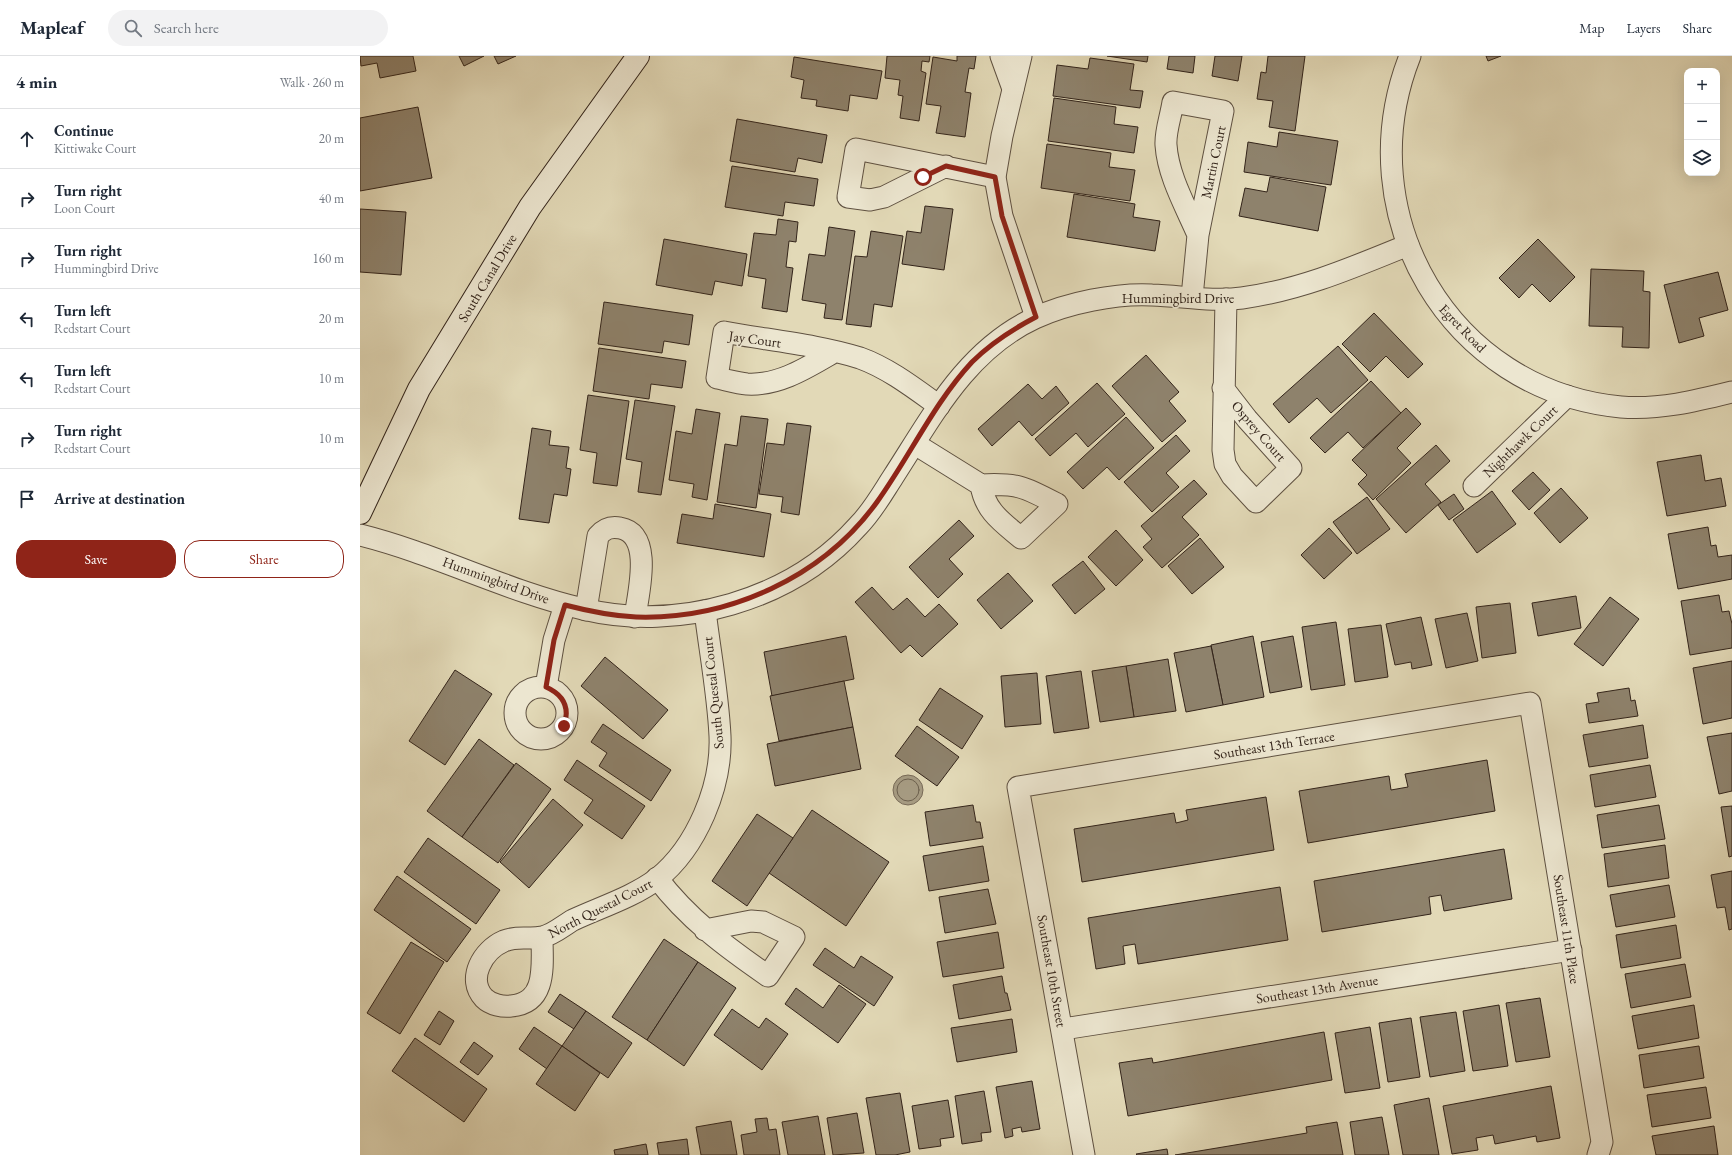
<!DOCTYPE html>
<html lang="en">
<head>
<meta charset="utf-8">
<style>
  body { margin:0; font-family:"EB Garamond",serif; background:#f2f2f3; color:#1f2937 }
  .controls { position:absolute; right:12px; top:12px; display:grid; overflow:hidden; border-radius:8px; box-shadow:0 4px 16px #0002 }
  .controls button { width:36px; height:36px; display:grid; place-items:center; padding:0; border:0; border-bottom:1px solid #e0e1e3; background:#fff; color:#1f2937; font:20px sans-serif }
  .stop { position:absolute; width:12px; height:12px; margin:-9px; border:3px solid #8f2418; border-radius:50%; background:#fff }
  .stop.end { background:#8f2418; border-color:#fff; box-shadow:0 1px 4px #0008 }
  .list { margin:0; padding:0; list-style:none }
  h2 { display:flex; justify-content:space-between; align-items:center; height:52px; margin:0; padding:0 16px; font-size:17px }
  h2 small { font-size:13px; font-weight:400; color:#747a83 }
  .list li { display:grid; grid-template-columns:26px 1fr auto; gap:12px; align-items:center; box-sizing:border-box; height:60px; padding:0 16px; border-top:1px solid #e0e1e3 }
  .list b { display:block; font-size:15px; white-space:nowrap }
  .list p { margin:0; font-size:13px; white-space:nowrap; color:#747a83 }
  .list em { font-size:13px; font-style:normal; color:#747a83 }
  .actions { display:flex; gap:8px; padding:12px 16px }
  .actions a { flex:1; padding:9px 0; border:1px solid #8f2418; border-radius:16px; text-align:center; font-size:14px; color:#8f2418 }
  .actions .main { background:#8f2418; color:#fff }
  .icon { flex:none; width:22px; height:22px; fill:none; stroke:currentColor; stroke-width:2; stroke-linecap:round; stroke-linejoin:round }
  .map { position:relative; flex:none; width:1372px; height:1099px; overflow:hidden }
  header { display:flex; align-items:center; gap:24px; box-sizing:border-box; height:56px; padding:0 20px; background:#fff; border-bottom:1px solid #e0e1e3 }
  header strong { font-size:19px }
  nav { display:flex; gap:22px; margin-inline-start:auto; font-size:14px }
  .search { width:280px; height:36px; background:#f2f2f3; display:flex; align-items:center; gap:10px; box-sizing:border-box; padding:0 14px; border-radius:22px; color:#747a83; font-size:15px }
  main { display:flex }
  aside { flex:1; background:#fff }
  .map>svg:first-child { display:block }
  .water { fill:#a69b82; stroke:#786b58 }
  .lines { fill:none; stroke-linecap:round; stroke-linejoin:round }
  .shore { stroke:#6c604e; stroke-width:1 }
  .building { fill:#8e826c; stroke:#33241a }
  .street-casing { stroke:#5f5141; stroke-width:23 }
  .secondary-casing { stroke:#33241a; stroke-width:24 }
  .street { stroke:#ece6d0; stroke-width:21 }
  .secondary { stroke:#ece6d0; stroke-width:22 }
  .route { stroke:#8f2418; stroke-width:5 }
  .labels { text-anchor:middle; stroke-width:3.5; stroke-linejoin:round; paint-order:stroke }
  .street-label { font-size:14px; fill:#33241a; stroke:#ece6d0 }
</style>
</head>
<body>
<header>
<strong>Mapleaf</strong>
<div class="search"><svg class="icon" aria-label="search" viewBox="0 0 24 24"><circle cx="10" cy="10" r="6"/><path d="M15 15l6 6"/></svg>Search here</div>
<nav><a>Map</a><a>Layers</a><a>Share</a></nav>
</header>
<main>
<aside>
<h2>4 min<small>Walk · 260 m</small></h2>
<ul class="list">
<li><svg class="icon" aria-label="ahead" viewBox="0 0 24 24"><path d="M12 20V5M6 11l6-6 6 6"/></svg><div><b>Continue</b><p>Kittiwake Court</p></div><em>20 m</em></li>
<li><svg class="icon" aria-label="right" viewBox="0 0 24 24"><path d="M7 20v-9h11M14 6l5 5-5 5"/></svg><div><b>Turn right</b><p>Loon Court</p></div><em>40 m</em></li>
<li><svg class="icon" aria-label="right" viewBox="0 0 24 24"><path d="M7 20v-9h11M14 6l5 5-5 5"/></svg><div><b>Turn right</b><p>Hummingbird Drive</p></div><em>160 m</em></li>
<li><svg class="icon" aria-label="left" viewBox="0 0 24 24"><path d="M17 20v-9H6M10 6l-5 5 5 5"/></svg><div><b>Turn left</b><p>Redstart Court</p></div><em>20 m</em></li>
<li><svg class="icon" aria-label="left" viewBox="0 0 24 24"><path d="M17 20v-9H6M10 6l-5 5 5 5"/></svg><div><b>Turn left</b><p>Redstart Court</p></div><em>10 m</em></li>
<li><svg class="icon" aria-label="right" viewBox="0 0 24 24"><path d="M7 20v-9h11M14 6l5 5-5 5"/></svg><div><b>Turn right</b><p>Redstart Court</p></div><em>10 m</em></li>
<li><svg class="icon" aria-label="arrive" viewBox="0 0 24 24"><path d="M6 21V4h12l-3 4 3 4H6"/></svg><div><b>Arrive at destination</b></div></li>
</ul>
<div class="actions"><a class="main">Save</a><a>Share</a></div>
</aside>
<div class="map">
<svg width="1372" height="1099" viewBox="0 0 1372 1099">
  <rect width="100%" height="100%" fill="#e2d9b7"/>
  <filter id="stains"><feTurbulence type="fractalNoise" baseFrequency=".005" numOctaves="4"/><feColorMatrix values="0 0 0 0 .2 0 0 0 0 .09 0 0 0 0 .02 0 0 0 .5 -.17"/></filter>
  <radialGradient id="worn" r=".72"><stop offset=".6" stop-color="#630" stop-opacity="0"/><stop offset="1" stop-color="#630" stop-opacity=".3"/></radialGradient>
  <!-- water -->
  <circle class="water" cx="548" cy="734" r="15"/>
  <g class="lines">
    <!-- shore -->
    <circle class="shore" cx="548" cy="734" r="11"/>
  </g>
  <!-- building -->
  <g class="building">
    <path d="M0 0H53L56 15 20 22 17 7 1 10Z"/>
    <path d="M99 0H124L104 10Z"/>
    <path d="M134 0H156L138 8Z"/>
    <path d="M527 0H570L569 6 562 5 561 15 566 17 559 65 540 62 543 40 538 39 540 24 525 22Z"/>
    <path d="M597 0H616L614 13 609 12 605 36 611 37 605 81 576 77 581 50 566 48 573 1 597 5Z"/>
    <path d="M747 0H788L787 6Z"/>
    <path d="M809 0H835L833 17 807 13Z"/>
    <path d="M855 0H882L878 25 852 20Z"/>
    <path d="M908 0H945L935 75 909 71 913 45 897 43 901 16 906 17Z"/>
    <path d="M1126 0H1141L1128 5Z"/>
    <path d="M434 1 522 15 517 43 490 39 488 55 456 50 457 44 441 42 444 24 431 21Z"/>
    <path d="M730 2 774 8 770 34 783 35 780 52 693 40 697 9 728 13Z"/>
    <path d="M694 42 756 51 754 68 778 71 774 97 688 85Z"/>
    <path d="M58 51 72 122 0 135V62Z"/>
    <path d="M377 63 467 79 462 107 438 102 435 116 370 105Z"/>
    <path d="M919 76 978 85 971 129 884 116 888 86 917 91Z"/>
    <path d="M687 88 751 97 749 111 775 114 770 145 681 132Z"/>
    <path d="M372 110 458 123 454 150 425 146 423 160 365 151Z"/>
    <path d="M910 121 966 131 958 175 879 160 885 132 907 136Z"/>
    <path d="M714 138 775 148 773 161 800 165 795 195 707 181Z"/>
    <path d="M565 150 593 153 584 214 542 208 547 175 561 177Z"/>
    <path d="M0 153 46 156 41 219 0 216Z"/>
    <path d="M418 163 438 166 436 186 429 185 426 211 433 212 427 256 402 252 406 223 388 220 394 177 416 179Z"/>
    <path d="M469 171 495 175 482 264 464 262 466 248 442 244 449 198 465 200Z"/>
    <path d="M511 175 543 180 532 251 514 248 511 271 486 268 495 200 507 201Z"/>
    <path d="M304 183 387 198 382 230 355 225 352 239 296 229Z"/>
    <path d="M1178 183 1215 221 1190 246 1172 228 1159 242 1139 222Z"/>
    <path d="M1231 213 1284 215 1283 235 1290 236 1289 292 1262 291 1263 271 1229 270Z"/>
    <path d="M1358 216 1368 254 1339 262 1344 280 1319 287 1304 229Z"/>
    <path d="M244 246 333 259 329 289 304 285 302 297 238 288Z"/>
    <path d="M1014 257 1063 308 1048 322 1026 300 1010 316 982 288Z"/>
    <path d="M978 290 1008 324 971 357 957 342 929 367 913 348Z"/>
    <path d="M239 292 326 305 322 332 291 328 289 343 233 335Z"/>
    <path d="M786 299 819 336 809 345 826 365 802 386 752 330Z"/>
    <path d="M1011 325 1041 357 1003 392 988 376 965 397 950 382Z"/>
    <path d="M737 327 765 358 728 391 716 377 690 400 675 383Z"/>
    <path d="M668 328 682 343 696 330 709 347 672 380 659 365 632 390 618 373Z"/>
    <path d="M228 339 269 345 257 430 233 427 237 397 220 394Z"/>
    <path d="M275 344 315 350 301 439 278 436 282 406 266 403Z"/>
    <path d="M1046 352 1061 368 1037 392 1051 407 1013 444 998 428 1007 419 992 404Z"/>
    <path d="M336 353 360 357 347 444 332 441 334 428 309 424 316 375 332 378Z"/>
    <path d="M381 360 408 363 396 452 357 446 365 388 377 390Z"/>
    <path d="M766 361 794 392 759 424 747 411 723 433 707 416Z"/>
    <path d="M427 367 451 370 439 459 421 456 423 441 399 438 407 387 424 389Z"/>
    <path d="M172 372 191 375 189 389 209 391 206 412 211 413 207 440 194 438 189 467 159 463Z"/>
    <path d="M816 379 830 395 806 417 819 431 792 456 764 426Z"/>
    <path d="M1076 389 1090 405 1065 428 1081 446 1046 477 1016 443Z"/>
    <path d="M1341 399 1345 425 1361 422 1366 450 1307 460 1297 406Z"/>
    <path d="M1173 416 1190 434 1169 454 1152 435Z"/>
    <path d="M834 424 847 438 822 461 839 479 802 512 783 491 792 483 781 470Z"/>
    <path d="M1201 432 1228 462 1200 487 1174 457Z"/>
    <path d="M1132 435 1156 468 1117 497 1093 464Z"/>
    <path d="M1094 438 1104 453 1089 464 1078 449Z"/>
    <path d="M1007 441 1030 473 997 498 973 466Z"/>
    <path d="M355 448 411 458 404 501 317 487 322 458 353 463Z"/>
    <path d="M599 464 614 480 589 503 603 518 578 542 549 511Z"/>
    <path d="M1348 471 1351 490 1356 489 1358 501 1372 499V523L1318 533 1308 478Z"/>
    <path d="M969 472 992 497 964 523 941 499Z"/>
    <path d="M756 474 783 504 756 530 728 501Z"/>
    <path d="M840 482 864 511 832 538 808 510Z"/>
    <path d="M723 505 745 533 715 558 692 529Z"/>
    <path d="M648 517 673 545 641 573 617 544Z"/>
    <path d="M512 531 533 554 547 542 565 561 579 548 598 568 562 601 550 589 541 597 495 546Z"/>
    <path d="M1359 539 1362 556 1369 555 1372 568V592L1330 599 1321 545Z"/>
    <path d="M1216 540 1221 572 1178 580 1172 547Z"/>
    <path d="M1250 541 1279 563 1243 610 1214 588Z"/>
    <path d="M1150 547 1156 597 1122 602 1116 551Z"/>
    <path d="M1107 557 1118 605 1086 612 1075 563Z"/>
    <path d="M1061 561 1072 609 1052 613 1051 606 1035 609 1026 568Z"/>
    <path d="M976 566 985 629 951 634 942 571Z"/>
    <path d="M1021 569 1028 621 995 626 988 573Z"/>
    <path d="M486 580 494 623 412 640 404 596Z"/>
    <path d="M893 580 904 641 863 649 851 589Z"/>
    <path d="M933 580 942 631 910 637 901 586Z"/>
    <path d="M851 590 863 649 826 656 814 597Z"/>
    <path d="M245 601 308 654 283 683 221 630Z"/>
    <path d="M808 603 816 655 774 661 766 610Z"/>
    <path d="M1372 605V662L1343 668 1333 612Z"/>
    <path d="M766 610 774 661 740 666 732 615Z"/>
    <path d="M95 614 132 638 85 709 49 685Z"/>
    <path d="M721 615 729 672 694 677 686 620Z"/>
    <path d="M677 617 681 668 645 671 641 620Z"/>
    <path d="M484 625 493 671 419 685 410 640Z"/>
    <path d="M580 632 623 660 602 693 559 664Z"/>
    <path d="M1269 632 1271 645 1275 644 1278 660 1229 667 1226 648 1239 646 1237 637Z"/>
    <path d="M243 668 311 714 291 745 239 710 247 697 231 686Z"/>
    <path d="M1283 669 1288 702 1229 711 1223 679Z"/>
    <path d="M557 670 599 701 577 730 535 700Z"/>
    <path d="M493 671 501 713 415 730 407 688Z"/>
    <path d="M1372 677V735L1359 738 1347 681Z"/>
    <path d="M119 683 154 709 102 781 67 755Z"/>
    <path d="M217 704 285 750 262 783 224 757 233 744 204 724Z"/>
    <path d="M1127 704 1135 755 948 787 939 735 1029 720 1031 734 1048 731 1045 718Z"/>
    <path d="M156 707 191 733 138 807 102 781Z"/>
    <path d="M1290 709 1296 741 1235 751 1230 719Z"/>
    <path d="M906 741 914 794 722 826 714 773 814 757 816 767 828 764 826 754Z"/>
    <path d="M193 743 223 769 169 832 140 806Z"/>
    <path d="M613 749 616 766H620L623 782 570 790 565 756Z"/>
    <path d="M1299 749 1305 783 1242 792 1237 759Z"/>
    <path d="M1372 750V800L1369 801 1361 751Z"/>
    <path d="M452 754 529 806 486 870 409 817Z"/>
    <path d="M397 758 433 782 387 850 352 825Z"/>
    <path d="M68 782 140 834 116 868 44 816Z"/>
    <path d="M1305 789 1309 822 1248 831 1244 798Z"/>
    <path d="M623 790 629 825 569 835 563 800Z"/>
    <path d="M1144 793 1152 843 1084 855 1081 839 1069 841 1071 858 962 876 954 825Z"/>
    <path d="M1372 815V873L1369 874 1365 851 1357 852 1351 819Z"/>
    <path d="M37 820 111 873 87 906 14 854Z"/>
    <path d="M1309 829 1315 861 1256 871 1250 839Z"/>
    <path d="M920 831 928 884 778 908 775 888 763 890 765 908 736 913 728 862Z"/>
    <path d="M628 833 636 868 585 877 579 841Z"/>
    <path d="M1316 869 1321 902 1261 912 1256 879Z"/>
    <path d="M638 876 644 912 583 921 577 886Z"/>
    <path d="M304 883 338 906 287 984 252 961Z"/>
    <path d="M51 886 84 906 40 978 7 957Z"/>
    <path d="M465 892 494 912 501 900 533 921 514 950 453 909Z"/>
    <path d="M338 906 376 932 324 1010 287 984Z"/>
    <path d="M1325 908 1331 941 1271 952 1265 918Z"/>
    <path d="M642 920 645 937H647L651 954 599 963 593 929Z"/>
    <path d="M479 929 506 948 478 987 425 948 436 932 463 952Z"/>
    <path d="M200 938 226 955 214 973 188 956Z"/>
    <path d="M1180 942 1190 1001 1156 1006 1146 947Z"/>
    <path d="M1139 949 1148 1010 1113 1015 1103 955Z"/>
    <path d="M1334 949 1339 982 1278 993 1272 960Z"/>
    <path d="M372 953 399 972 406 962 428 978 402 1014 354 979Z"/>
    <path d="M79 955 94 965 80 989 64 979Z"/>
    <path d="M226 955 272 987 248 1022 202 990Z"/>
    <path d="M1096 956 1105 1015 1070 1021 1060 961Z"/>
    <path d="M1051 962 1060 1021 1028 1026 1019 967Z"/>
    <path d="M652 963 657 996 597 1006 591 972Z"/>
    <path d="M174 971 202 990 187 1013 159 993Z"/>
    <path d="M1010 971 1020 1032 985 1037 975 977Z"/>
    <path d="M964 976 972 1024 768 1060 759 1007 792 1002 793 1007Z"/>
    <path d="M55 982 127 1033 104 1066 32 1015Z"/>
    <path d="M114 986 133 1000 118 1019 100 1006Z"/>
    <path d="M202 990 240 1017 215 1055 176 1028Z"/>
    <path d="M1339 990 1344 1022 1284 1032 1279 999Z"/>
    <path d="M672 1025 680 1073 662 1076 661 1071 652 1073 653 1080 645 1082 636 1031Z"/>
    <path d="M1191 1030 1200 1082 1177 1086 1176 1080 1135 1088 1133 1079 1116 1082 1118 1094 1092 1098 1083 1050Z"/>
    <path d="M1346 1031 1351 1062 1292 1071 1287 1039Z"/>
    <path d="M624 1035 631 1076 621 1077 622 1085 602 1088 595 1040Z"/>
    <path d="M540 1037 550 1096 535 1099H516L506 1042Z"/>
    <path d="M1069 1042 1079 1099H1043L1034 1049Z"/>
    <path d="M588 1044 594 1081 580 1083 581 1090 559 1093 552 1050Z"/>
    <path d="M497 1057 504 1097 473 1099 467 1062Z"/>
    <path d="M458 1060 465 1099H428L422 1066Z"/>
    <path d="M1022 1061 1029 1099H995L990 1066Z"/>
    <path d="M407 1062 409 1074 416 1073 420 1099H384L381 1079 397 1076 395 1063Z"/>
    <path d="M371 1065 377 1099H341L336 1071Z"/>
    <path d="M977 1066 983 1099H815L947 1077 946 1071Z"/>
    <path d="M1354 1070 1358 1099H1296L1292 1080Z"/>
    <path d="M327 1083 329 1099H299L297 1087Z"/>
    <path d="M286 1088 288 1099H255L254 1094Z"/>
    <path d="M807 1093 808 1099H777L776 1098Z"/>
  </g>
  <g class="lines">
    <!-- street casing -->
    <g class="street-casing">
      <g id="street">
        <path d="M641 0 653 33"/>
        <path d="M661 0 642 80 635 121 642 160 676 261"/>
        <path d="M1050 0C987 159 1090 335 1261 351 1299 354 1336 345 1372 336"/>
        <path d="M586 110 524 141 510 144 488 141 496 93 635 121"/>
        <path d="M832 241 838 179 863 55 813 46C811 60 805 76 806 89 808 120 826 151 838 179"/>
        <path d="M474 296C448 311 419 330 387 328 377 327 367 324 357 322L364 276C407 284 459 289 500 302 528 312 554 332 579 350"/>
        <path d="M863 332 887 363 931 412 896 446 872 420 865 408 863 394 866 243"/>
        <path d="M555 388 621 429C625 455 642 466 661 482L697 448C665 431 658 427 621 429"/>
        <path d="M1114 430 1207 340"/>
        <path d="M0 479C76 498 146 535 223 553 319 576 431 545 498 470 512 456 522 438 533 421 572 361 606 294 675 262 707 247 756 237 792 239 822 240 853 246 882 242 941 234 994 211 1048 189"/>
        <path d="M226 554 238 480C244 473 250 470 260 472 294 478 278 538 275 561"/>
        <path d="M186 631 194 584 205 549"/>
        <circle cx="181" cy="657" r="26"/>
        <path d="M297 822C328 863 366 891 408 920L434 881 403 866 391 865 345 874"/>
        <path d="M182 881C182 908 188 947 151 950 143 951 131 949 124 942 106 923 123 894 144 885 159 879 169 884 182 881 193 879 204 869 213 864 241 851 273 841 297 823 337 791 362 730 360 680 358 638 350 596 345 555"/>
        <path d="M703 973 1211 894"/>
        <path d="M724 1099 658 731 1170 647 1242 1086 1238 1099"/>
      </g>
    </g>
    <!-- secondary casing -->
    <g class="secondary-casing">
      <path id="secondary" d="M0 457 59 333 170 151 278 0"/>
    </g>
    <!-- street -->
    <use href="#street" class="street"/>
    <!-- secondary -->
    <use href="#secondary" class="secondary"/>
  </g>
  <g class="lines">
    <!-- route -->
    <path class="route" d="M204 670C210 652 204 639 186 631L194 584 205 549C228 555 253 560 276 561 369 564 463 521 517 446 550 400 574 347 612 306 631 287 653 273 676 261L642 160 635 121 586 110 563 121"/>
  </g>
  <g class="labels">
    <!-- street labels -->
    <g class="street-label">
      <text transform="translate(853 106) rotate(-78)" y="5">Martin Court</text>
      <text transform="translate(127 222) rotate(-59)" y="5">South Canal Drive</text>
      <text x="818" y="247">Hummingbird Drive</text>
      <text transform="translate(1103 272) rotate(46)" y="5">Egret Road</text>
      <text transform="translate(395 283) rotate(8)" y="5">Jay Court</text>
      <text transform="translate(899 375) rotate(49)" y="5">Osprey Court</text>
      <text transform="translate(1160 385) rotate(-44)" y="5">Nighthawk Court</text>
      <text transform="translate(136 524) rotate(20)" y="5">Hummingbird Drive</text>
      <text transform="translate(353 637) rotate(-96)" y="5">South Questal Court</text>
      <text transform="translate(914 689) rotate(-9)" y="5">Southeast 13th Terrace</text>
      <text transform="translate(240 852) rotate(-27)" y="5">North Questal Court</text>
      <text transform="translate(1207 873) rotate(81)" y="5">Southeast 11th Place</text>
      <text transform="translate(692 915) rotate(80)" y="5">Southeast 10th Street</text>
      <text transform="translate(957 933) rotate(-9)" y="5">Southeast 13th Avenue</text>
    </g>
  </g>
  <rect width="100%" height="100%" filter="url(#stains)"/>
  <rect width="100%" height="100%" fill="url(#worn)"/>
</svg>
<div class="controls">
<button>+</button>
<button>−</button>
<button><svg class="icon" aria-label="layers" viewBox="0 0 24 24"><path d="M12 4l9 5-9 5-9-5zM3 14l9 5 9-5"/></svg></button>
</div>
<div class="stop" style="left:563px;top:121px"></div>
<div class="stop end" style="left:204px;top:670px"></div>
</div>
</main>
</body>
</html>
